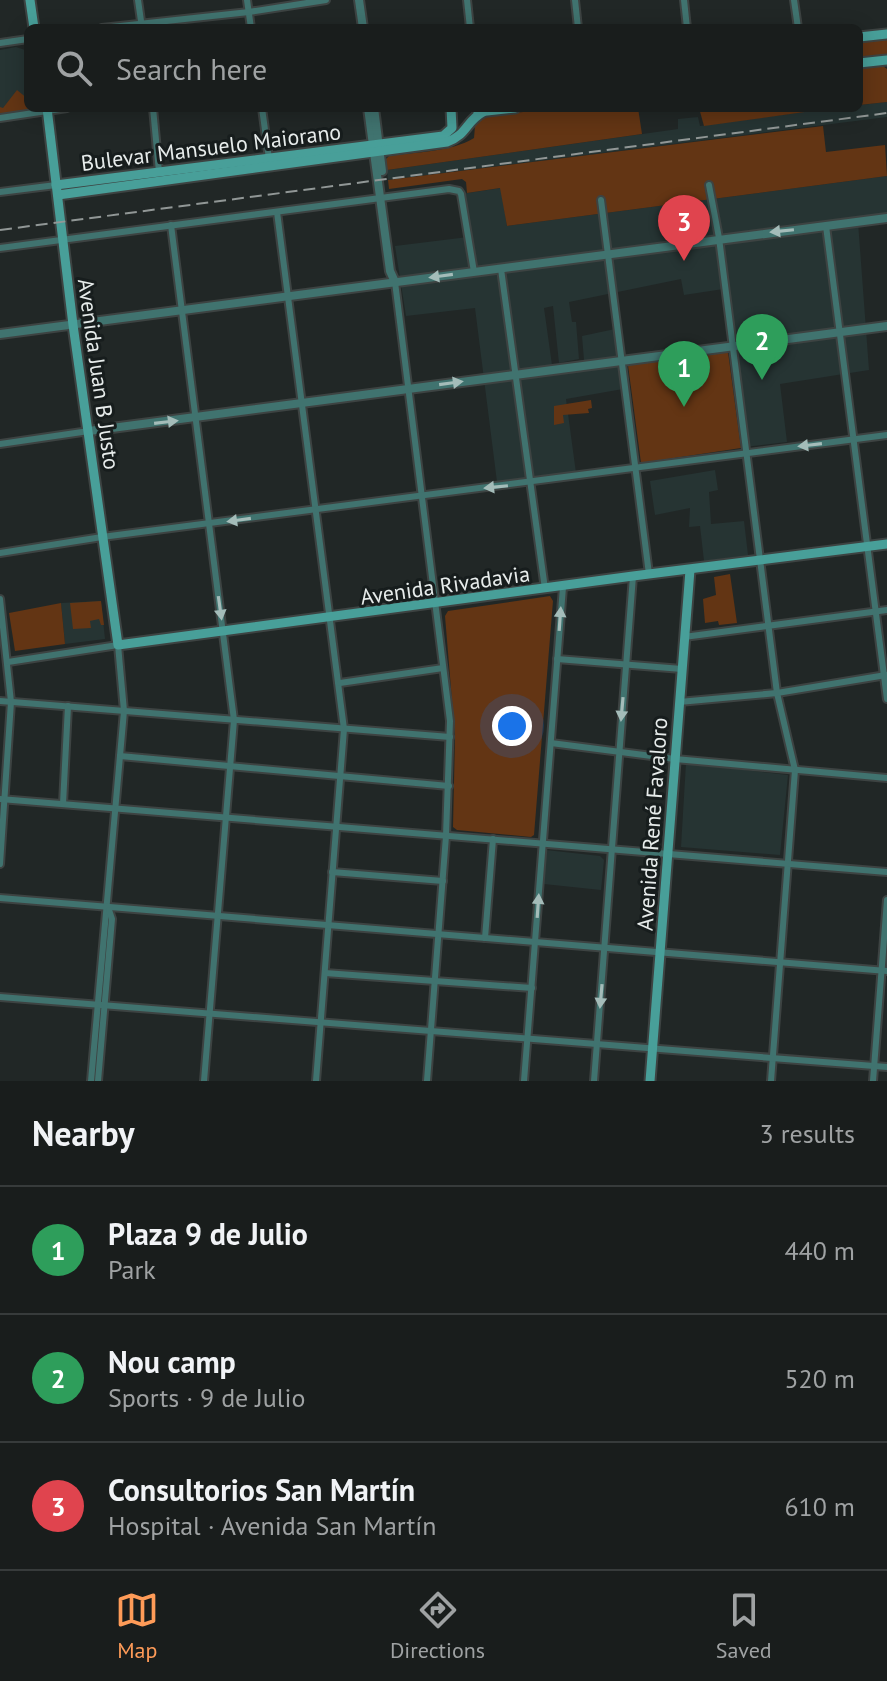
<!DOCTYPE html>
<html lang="en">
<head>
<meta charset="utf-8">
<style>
  body { margin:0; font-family:"PT Sans",sans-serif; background:#262a29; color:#f1f3f6 }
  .you { position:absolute; left:512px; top:726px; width:28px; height:28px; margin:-20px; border:6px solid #fff; border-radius:50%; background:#1a73e8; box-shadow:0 0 0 12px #1a73e833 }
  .badge { display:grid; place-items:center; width:52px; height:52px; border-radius:50%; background:#fe9b58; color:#fff; font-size:26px; font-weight:700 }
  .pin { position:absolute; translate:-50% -66px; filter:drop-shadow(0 2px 4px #0008) }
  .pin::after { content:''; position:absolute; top:42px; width:28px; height:24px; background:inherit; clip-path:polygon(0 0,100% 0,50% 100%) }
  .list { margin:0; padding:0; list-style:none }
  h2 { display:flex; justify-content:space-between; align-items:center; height:104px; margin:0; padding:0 32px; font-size:34px }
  h2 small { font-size:26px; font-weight:400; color:#9fa2a3 }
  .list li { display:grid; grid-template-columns:52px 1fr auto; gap:24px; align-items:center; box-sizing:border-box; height:128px; padding:0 32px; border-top:2px solid #373b3b }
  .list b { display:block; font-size:30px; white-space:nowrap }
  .list p { margin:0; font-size:26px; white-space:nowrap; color:#9fa2a3 }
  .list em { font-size:26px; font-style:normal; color:#9fa2a3 }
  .icon { flex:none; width:44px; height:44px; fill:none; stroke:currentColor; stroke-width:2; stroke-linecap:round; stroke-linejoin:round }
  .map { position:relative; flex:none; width:887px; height:1081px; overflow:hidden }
  .search { position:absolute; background:#191d1c; box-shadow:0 4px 20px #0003; left:24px; right:24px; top:24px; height:88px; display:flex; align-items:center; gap:20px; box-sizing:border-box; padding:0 28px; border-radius:12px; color:#9fa2a3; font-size:30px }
  .sheet { height:488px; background:#191d1c }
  nav { display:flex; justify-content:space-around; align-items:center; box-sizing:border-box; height:112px; border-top:2px solid #373b3b; background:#191d1c; font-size:22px; color:#9fa2a3 }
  nav a { display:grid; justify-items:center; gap:4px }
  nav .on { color:#fe9b58 }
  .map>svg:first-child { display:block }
  .built { fill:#263433 }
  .green { fill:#633514 }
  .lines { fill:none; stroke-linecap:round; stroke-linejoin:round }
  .minor-casing { stroke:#3d4342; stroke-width:10 }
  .tertiary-casing { stroke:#3d4342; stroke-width:12 }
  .secondary-casing { stroke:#3d4342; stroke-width:13 }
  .minor { stroke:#40736f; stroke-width:6 }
  .tertiary { stroke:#40736f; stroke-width:8 }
  .secondary { stroke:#489f99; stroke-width:9 }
  .rail { stroke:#919796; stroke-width:2; stroke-dasharray:12 6; stroke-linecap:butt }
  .oneway { fill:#a4bcb9 }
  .labels { text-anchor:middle; stroke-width:6; stroke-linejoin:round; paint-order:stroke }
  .street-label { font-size:22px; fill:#e7eceb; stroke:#171d1d }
</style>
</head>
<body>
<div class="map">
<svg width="887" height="1081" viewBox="0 0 887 1081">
  <rect width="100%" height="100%" fill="#212726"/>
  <!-- built -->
  <g class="built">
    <path d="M16 47 28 51V108H34L0 115V50Z"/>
    <path d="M887 102V117L388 180 387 170 678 129V119L698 117 700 126 833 108H859V105Z"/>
    <path d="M887 176V218L858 222 869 370 780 384 787 442 745 447 730 288 684 295 681 279 569 302 572 322H576L579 359 559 363 553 306 544 308 552 365 584 360 582 336 615 329 623 389 566 399 576 473 497 482 475 308 406 316 395 246 468 237 461 194 501 188 507 226Z"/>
    <path d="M715 470 718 490 709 492 711 524 744 521 748 555 704 561 700 526 689 527 690 508 655 515 650 481Z"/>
    <path d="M101 601 105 639 65 644 61 603Z"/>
    <path d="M686 763 788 775 780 855 681 847Z"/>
    <path d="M546 850 600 856 604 860 601 890 544 884Z"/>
  </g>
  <!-- green -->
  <g class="green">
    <path d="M887 36V56L859 61V40Z"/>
    <path d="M880 64 887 69V102L859 105V67Z"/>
    <path d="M17 90 28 99 31 110 0 115V107L3 108Z"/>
    <path d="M564 108H638L642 134 387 170 385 160 389 156C416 152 451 152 474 138L475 126 483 116Z"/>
    <path d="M699 108H833L704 126Z"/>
    <path d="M823 126 826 152 885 145 887 176 507 226 500 188 467 193 466 182 462 179 389 189 388 180Z"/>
    <path d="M728 352 741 448 641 463 628 365Z"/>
    <path d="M591 400 592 408 588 409 589 413 563 415 564 423 554 425V406Z"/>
    <path d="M730 574 737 623 719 625 718 621 705 623 703 599 716 595 714 577Z"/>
    <path d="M550 596 553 601 534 835 531 837 457 830 453 827 455 737 445 616 448 611Z"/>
    <path d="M101 601 104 625H101L99 619 90 621 91 628 73 629 70 603Z"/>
    <path d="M61 603 65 644 15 651 9 613Z"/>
  </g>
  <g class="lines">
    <!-- minor casing -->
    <g class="minor-casing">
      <g id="minor">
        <path d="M138 0 142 28"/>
        <path d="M247 0 251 28"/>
        <path d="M467 0 470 28"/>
        <path d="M575 0 578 28"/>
        <path d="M684 0 687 28"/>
        <path d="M794 0 798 28"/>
        <path d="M102 28 249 12 326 0"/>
        <path d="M0 43 28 39"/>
        <path d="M153 108 159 172"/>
        <path d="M262 108 269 159"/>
        <path d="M0 118 67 108"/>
        <path d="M709 185 719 238 777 693 795 770 771 1081"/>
        <path d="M0 192 56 185"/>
        <path d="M601 200 649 574"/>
        <path d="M277 212 344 729 316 1081"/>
        <path d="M171 225 234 720 204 1081"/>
        <path d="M826 226 887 699"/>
        <path d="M0 248 449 189 459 191 461 194 474 272"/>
        <path d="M501 269 545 589"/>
        <path d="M395 282 450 721 446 836 427 1081"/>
        <path d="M0 444 89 431"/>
        <path d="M0 553 102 537 887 435"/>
        <path d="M0 599 11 702 0 864"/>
        <path d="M684 637 887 610"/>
        <path d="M557 659 682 669"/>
        <path d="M8 662 118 645 124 711 91 1081"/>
        <path d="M340 683 443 668"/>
        <path d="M0 701 450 737"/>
        <path d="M679 702 777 693 886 675"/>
        <path d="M551 743 675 759 887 778"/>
        <path d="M120 756 449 786"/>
        <path d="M0 799 887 872"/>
        <path d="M63 804 68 706"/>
        <path d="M332 872 443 881"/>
        <path d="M0 898 887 971"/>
        <path d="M485 938 493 839"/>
        <path d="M325 973 532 988"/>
        <path d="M0 997 887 1067"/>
        <path d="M98 1081 112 919 109 910"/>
        <path d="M524 1081 563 587"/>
        <path d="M594 1081 633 576"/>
        <path d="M873 1081 887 900"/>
      </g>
    </g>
    <!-- tertiary casing -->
    <g class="tertiary-casing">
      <g id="tertiary">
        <path d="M359 0 363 28"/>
        <path d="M368 108 390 271 395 282"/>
        <path d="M374 108 382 171"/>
        <path d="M0 334 887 218"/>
        <path d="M89 431 887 326"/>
      </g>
    </g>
    <!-- secondary casing -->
    <g class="secondary-casing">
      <g id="secondary">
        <path d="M30 0 34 28"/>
        <path d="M859 37 887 34"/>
        <path d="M859 63 887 60"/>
        <path d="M47 108 73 325 118 645 633 576 887 544"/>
        <path d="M478 112 515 108"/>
        <path d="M56 185 443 136 452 128 451 108"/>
        <path d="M58 195 447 142C467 135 466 121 483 112"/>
        <path d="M650 1081 690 570"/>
      </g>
    </g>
    <!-- minor -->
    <use href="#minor" class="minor"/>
    <!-- tertiary -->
    <use href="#tertiary" class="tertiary"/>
    <!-- secondary -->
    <use href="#secondary" class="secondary"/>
    <!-- rail -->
    <path class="rail" d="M0 230 887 113"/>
  </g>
  <!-- one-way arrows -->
  <defs><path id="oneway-solid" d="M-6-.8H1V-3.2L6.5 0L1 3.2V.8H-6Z" transform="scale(2)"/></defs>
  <g class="oneway">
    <use href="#oneway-solid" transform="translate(782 231) rotate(174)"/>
    <use href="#oneway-solid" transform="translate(441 276) rotate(172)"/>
    <use href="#oneway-solid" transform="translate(451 383) rotate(-8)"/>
    <use href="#oneway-solid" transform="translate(166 422) rotate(-7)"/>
    <use href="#oneway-solid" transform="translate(810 445) rotate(173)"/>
    <use href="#oneway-solid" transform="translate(496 487) rotate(174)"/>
    <use href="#oneway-solid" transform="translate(239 520) rotate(172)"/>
    <use href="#oneway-solid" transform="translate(220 608) rotate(82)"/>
    <use href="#oneway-solid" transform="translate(560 619) rotate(-86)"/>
    <use href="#oneway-solid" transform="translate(622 709) rotate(95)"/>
    <use href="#oneway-solid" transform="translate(538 906) rotate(-86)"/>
    <use href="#oneway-solid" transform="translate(601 996) rotate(95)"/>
  </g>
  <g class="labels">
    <!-- street labels -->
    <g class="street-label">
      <text transform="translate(211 147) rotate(-7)" y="8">Bulevar Mansuelo Maiorano</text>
      <text transform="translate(99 374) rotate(82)" y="8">Avenida Juan B Justo</text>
      <text transform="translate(445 585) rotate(-8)" y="8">Avenida Rivadavia</text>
      <text transform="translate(652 824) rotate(-86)" y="8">Avenida René Favaloro</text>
    </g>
  </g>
</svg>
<div class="you"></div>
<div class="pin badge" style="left:684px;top:407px;background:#2e9e5b">1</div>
<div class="pin badge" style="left:762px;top:380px;background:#2e9e5b">2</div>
<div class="pin badge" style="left:684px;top:261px;background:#e0444e">3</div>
<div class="search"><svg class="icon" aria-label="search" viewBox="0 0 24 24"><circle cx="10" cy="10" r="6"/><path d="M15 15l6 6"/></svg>Search here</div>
</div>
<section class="sheet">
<h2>Nearby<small>3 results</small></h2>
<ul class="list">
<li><span class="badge" style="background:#2e9e5b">1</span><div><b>Plaza 9 de Julio</b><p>Park</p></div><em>440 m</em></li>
<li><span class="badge" style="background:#2e9e5b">2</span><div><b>Nou camp</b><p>Sports · 9 de Julio</p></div><em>520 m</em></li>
<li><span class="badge" style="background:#e0444e">3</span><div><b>Consultorios San Martín</b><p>Hospital · Avenida San Martín</p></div><em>610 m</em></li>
</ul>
</section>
<nav>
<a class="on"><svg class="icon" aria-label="map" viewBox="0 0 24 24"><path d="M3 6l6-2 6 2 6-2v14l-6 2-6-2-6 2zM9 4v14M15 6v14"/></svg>Map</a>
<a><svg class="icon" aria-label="directions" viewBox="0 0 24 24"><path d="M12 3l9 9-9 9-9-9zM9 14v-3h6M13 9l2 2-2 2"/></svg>Directions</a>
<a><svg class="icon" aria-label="saved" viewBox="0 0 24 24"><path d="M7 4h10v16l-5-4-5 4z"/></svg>Saved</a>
</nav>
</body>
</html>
